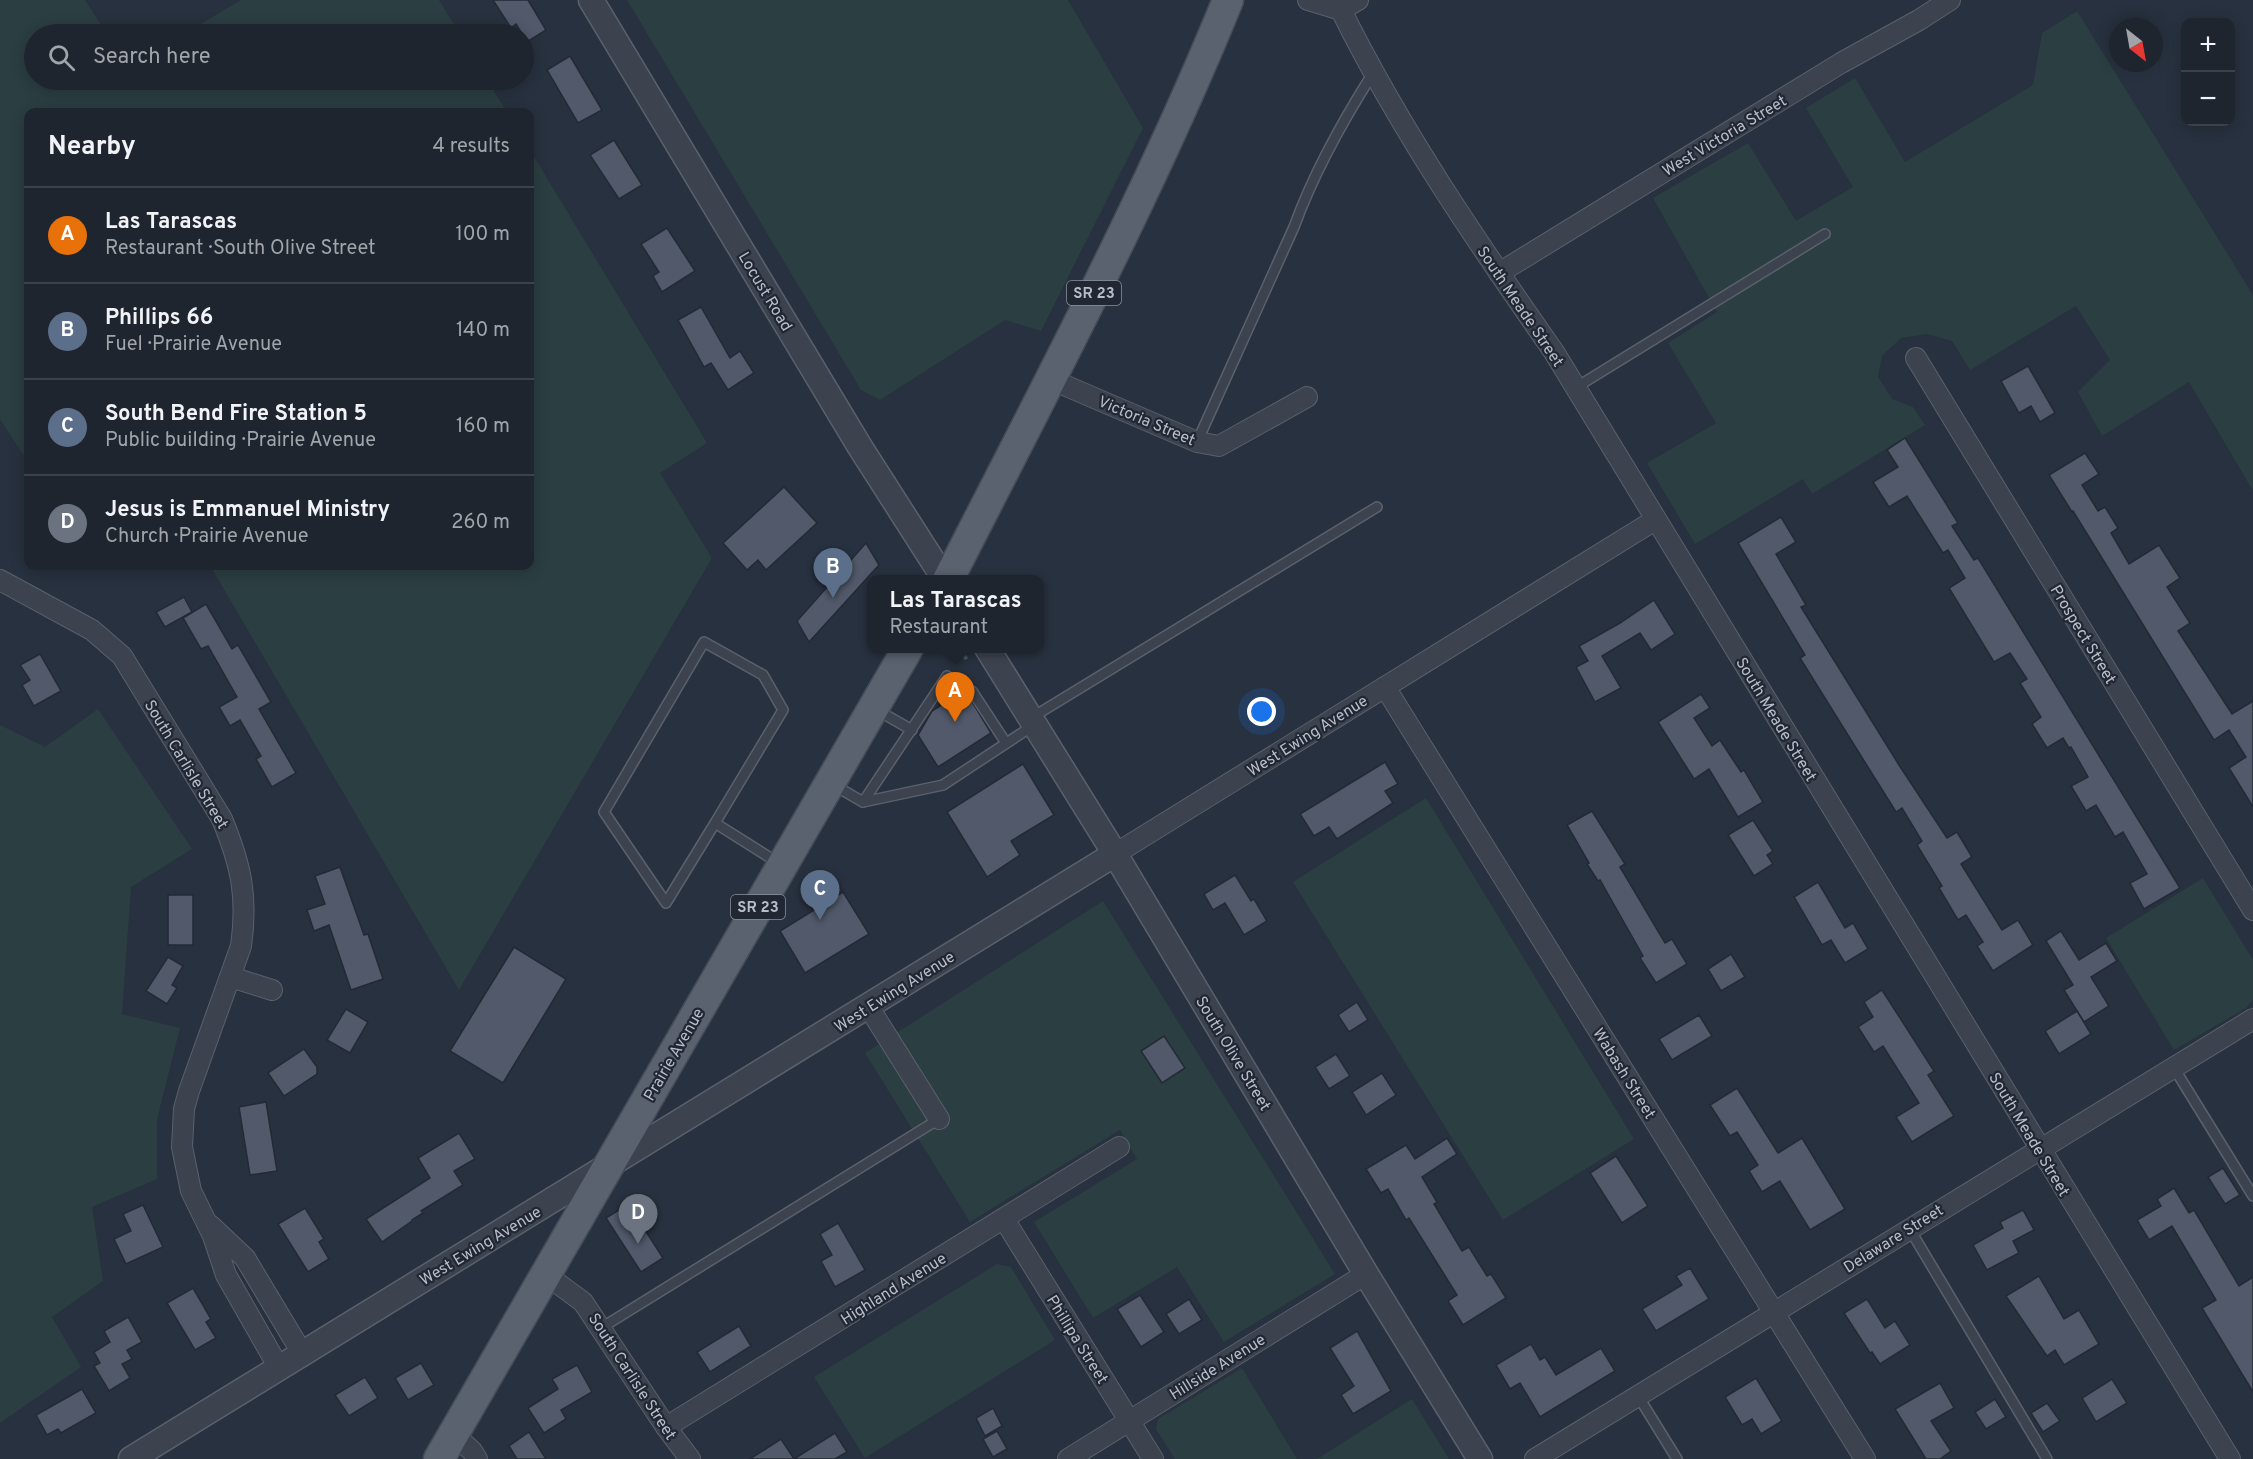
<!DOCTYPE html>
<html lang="en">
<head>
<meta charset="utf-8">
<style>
  body { margin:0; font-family:Overpass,sans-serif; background:#262d37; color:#f1f3f6 }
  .controls { position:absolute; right:18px; top:18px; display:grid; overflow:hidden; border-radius:12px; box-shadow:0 3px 15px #0003 }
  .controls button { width:54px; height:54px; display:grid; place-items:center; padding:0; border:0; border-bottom:2px solid #3c424b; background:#1e252f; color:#f1f3f6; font:30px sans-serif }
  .compass { position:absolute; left:2109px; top:18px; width:54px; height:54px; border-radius:50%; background:#1e252f; box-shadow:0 3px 15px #0003; rotate:149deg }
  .you { position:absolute; left:1262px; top:712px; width:21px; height:21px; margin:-15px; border:4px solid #fff; border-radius:50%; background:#1a73e8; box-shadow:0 0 0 9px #1a73e833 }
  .badge { display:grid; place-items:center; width:39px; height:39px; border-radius:50%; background:#8bbbb9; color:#fff; font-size:20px; font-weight:700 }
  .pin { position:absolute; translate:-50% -50px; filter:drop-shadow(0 2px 3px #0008) }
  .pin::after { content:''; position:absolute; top:32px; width:21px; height:18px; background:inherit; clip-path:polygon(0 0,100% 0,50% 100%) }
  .popup { position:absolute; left:867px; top:575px; width:177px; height:78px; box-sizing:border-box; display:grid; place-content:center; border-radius:12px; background:#1e252f; filter:drop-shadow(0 2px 4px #0005); font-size:20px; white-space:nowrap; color:#a1a5aa }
  .popup b { font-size:22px; color:#f1f3f6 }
  .popup::after { content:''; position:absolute; left:50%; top:100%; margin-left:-12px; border:12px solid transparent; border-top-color:#1e252f }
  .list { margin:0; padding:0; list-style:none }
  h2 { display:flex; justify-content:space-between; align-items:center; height:78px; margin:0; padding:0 24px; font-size:26px }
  h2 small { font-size:20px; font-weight:400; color:#a1a5aa }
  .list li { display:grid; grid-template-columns:39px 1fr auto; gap:18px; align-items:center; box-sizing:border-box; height:96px; padding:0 24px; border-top:2px solid #3c424b }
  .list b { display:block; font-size:22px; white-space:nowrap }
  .list p { margin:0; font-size:20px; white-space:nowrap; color:#a1a5aa }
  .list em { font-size:20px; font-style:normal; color:#a1a5aa }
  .icon { flex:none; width:33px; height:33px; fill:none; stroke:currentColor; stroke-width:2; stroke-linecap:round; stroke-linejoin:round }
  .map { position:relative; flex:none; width:2253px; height:1459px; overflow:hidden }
  .search { position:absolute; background:#1e252f; box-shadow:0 3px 15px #0003; left:24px; top:24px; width:510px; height:66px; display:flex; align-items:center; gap:15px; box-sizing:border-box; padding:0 21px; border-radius:33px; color:#a1a5aa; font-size:22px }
  .panel { position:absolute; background:#1e252f; box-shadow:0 3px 15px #0003; left:24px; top:108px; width:510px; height:462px; border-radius:12px }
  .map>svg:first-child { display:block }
  .green { fill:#2b3e41 }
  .building { fill:#51596a; stroke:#232a36; stroke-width:1.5 }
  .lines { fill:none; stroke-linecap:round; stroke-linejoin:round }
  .service-casing { stroke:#5a616c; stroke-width:12 }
  .minor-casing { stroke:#5a616c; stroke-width:22 }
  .tertiary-casing { stroke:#5a616c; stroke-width:27 }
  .primary-casing { stroke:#454c58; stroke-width:33 }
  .path { stroke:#4a5b5f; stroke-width:4; stroke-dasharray:4.5 4.5; stroke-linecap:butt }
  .service { stroke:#3c434f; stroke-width:9 }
  .minor { stroke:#3c434f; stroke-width:20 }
  .tertiary { stroke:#3c434f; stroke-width:24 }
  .primary { stroke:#5a626f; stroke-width:30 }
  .labels { text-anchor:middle; stroke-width:4.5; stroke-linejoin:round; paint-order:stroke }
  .shield { fill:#212834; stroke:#8b919c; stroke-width:1.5 }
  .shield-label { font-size:15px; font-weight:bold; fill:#b8bec9 }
  .street-label { font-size:16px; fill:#b8bec9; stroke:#212834 }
</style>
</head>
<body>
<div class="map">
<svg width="2253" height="1459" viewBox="0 0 2253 1459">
  <rect width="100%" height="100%" fill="#28313f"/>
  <!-- green -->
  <g class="green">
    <path d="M0 0H85L107 34H34V80H487L507 112H28V457L22 453 0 419Z"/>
    <path d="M241 0H439L460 34H184Z"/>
    <path d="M627 0H1068L1143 128 1041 331 1005 320 880 400 861 390Z"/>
    <path d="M2077 11 2253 295V491L2189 382 2102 436 2078 392 2110 360 2076 306 1970 370 1952 341 1927 334 1901 338 1882 356 1878 377 1892 399 1913 407 1925 425 1812 494 1803 479 1695 544 1647 463 1716 423 1668 343 1717 312 1653 198 1748 143 1796 221 1853 187 1806 108 1855 78 1905 162 2033 85 2042 33Z"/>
    <path d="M530 150 707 443 660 473 712 558 459 990 212 569 206 566H530Z"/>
    <path d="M98 709 192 849 131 887 122 1014 180 1028 157 1119V1179L92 1207 103 1281 52 1317 81 1367 0 1423V725L45 747Z"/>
    <path d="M1426 798 1634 1139 1503 1220 1293 882Z"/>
    <path d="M2203 878 2253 960V1000L2246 1008 2174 1050 2106 938Z"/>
    <path d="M1103 901 1335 1274 1224 1342 1177 1267 1093 1318 1034 1222 1137 1159 1120 1130 970 1222 865 1053Z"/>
    <path d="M997 1264 1011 1267 1055 1340 865 1458 814 1377Z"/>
    <path d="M1242 1368 1297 1459H1175L1156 1429 1158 1419Z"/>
    <path d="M1412 1399 1449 1459H1317Z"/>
  </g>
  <!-- building -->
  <g class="building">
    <path d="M493 0H528L546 30 527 42 516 24 511 28Z"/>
    <path d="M570 56 602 110 578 123 547 70Z"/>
    <path d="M614 140 642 185 619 199 590 155Z"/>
    <path d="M667 228 695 271 662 292 653 276 659 272 641 244Z"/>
    <path d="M701 307 730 358 740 351 754 373 728 390 711 363 704 367 678 320Z"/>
    <path d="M2028 366 2055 413 2040 422 2031 406 2019 413 2001 381Z"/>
    <path d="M1905 438 1958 523 1952 526 1974 560 1978 558 2180 888 2144 909 2130 883 2147 874 2123 832 2115 837 2096 805 2086 811 2071 786 2088 777 2071 747 2069 748 2063 738 2047 748 2032 724 2041 717 2020 683 2027 679 2010 653 1994 662 1949 588 1965 578 1948 550 1943 553 1907 496 1889 507 1873 482 1898 467 1887 450Z"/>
    <path d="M2085 453 2099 474 2082 485 2098 511 2105 507 2118 528 2111 533 2129 564 2159 545 2180 578 2167 587 2190 623 2178 631 2232 714 2253 701V807L2229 768 2246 757 2229 730 2214 740 2073 511 2072 512 2049 475Z"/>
    <path d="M784 487 817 523 766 570 758 560 747 570 723 543Z"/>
    <path d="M1781 517 1796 542 1776 554 1806 605 1801 607 1899 765 1947 838 1957 832 1972 857 1961 864 2002 930 2018 920 2033 945 1993 971 1977 946 1983 942 1966 915 1958 920 1939 888 1942 886 1917 845 1922 841 1902 808 1896 812 1876 780 1800 658 1805 655 1738 543Z"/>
    <path d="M866 543 879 565 809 642 797 621Z"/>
    <path d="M184 597 192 612 165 627 156 612Z"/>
    <path d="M1654 600 1675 634 1651 650 1640 633 1602 656 1621 688 1595 702 1576 667 1588 661 1579 646 1620 623Z"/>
    <path d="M206 604 232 649 238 645 271 702 259 709 296 773 272 787 256 759 261 756 240 720 230 726 219 707 237 697 208 646 201 649 183 618Z"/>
    <path d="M40 654 61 691 34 706 22 685 30 680 20 665Z"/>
    <path d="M965 690 991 733 938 767 918 735 932 711Z"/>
    <path d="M1701 694 1710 708 1694 718 1712 746 1720 740 1741 772 1744 770 1763 802 1738 817 1709 769 1694 779 1658 722Z"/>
    <path d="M1385 762 1398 784 1385 791 1393 803 1337 839 1329 827 1314 836 1300 814Z"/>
    <path d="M1023 764 1054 815 1011 841 1020 855 987 877 947 812Z"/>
    <path d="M1592 811 1625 864 1620 867 1665 943 1672 939 1687 964 1656 983 1640 958 1643 956 1600 880 1598 881 1587 864 1589 863 1567 825Z"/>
    <path d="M1753 820 1773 851 1767 855 1773 864 1754 876 1728 835Z"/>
    <path d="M340 867 364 935 368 934 383 979 351 990 329 925 314 931 307 910 325 904 315 876Z"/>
    <path d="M1235 875 1251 901 1254 899 1267 921 1244 935 1225 903 1213 910 1204 894Z"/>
    <path d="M1818 882 1845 928 1853 923 1868 949 1845 963 1831 940 1822 945 1794 897Z"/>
    <path d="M843 892 869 934 805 973 780 931Z"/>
    <rect x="168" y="895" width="25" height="50"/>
    <path d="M2061 931 2079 960 2106 943 2117 961 2091 977 2109 1006 2084 1022 2064 990 2073 985 2046 941Z"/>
    <path d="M514 947 566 979 503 1083 450 1051Z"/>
    <path d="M1731 954 1745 977 1721 991 1708 969Z"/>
    <path d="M168 957 183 966 172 985 177 988 167 1004 146 991Z"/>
    <path d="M1882 990 1934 1071 1928 1075 1954 1116 1912 1142 1896 1117 1919 1103 1883 1046 1874 1052 1858 1027 1873 1017 1864 1002Z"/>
    <path d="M1357 1002 1368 1020 1349 1032 1338 1015Z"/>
    <path d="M346 1009 368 1022 350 1053 327 1040Z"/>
    <path d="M2077 1011 2091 1034 2059 1054 2045 1031Z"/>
    <path d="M1699 1015 1712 1036 1672 1060 1659 1039Z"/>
    <path d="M1164 1036 1185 1068 1162 1083 1141 1051Z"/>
    <path d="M304 1049 317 1067V1074L284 1096 268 1073Z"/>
    <path d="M1336 1054 1350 1076 1329 1089 1315 1067Z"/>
    <path d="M1382 1073 1396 1095 1366 1115 1352 1092Z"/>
    <path d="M1737 1088 1778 1153 1802 1138 1845 1209 1810 1230 1780 1181 1762 1192 1749 1171 1758 1165 1737 1132 1730 1136 1710 1105Z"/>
    <path d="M266 1102 277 1171 250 1175 239 1107Z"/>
    <path d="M459 1133 475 1159 454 1171 463 1185 421 1211 423 1213 412 1220V1221L382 1242 366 1219 430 1178 418 1158Z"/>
    <path d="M1447 1138 1457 1154 1422 1177 1437 1202 1434 1204 1462 1251 1469 1247 1487 1276 1491 1274 1506 1298 1463 1325 1448 1301 1457 1295 1409 1218 1406 1220 1388 1189 1381 1193 1366 1169 1406 1145 1415 1159Z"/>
    <path d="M1616 1156 1648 1206 1622 1223 1590 1173Z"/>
    <path d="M2223 1168 2240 1195 2225 1204 2208 1177Z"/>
    <path d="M2174 1188 2189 1213 2194 1210 2239 1286 2253 1277V1392L2202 1308 2216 1300 2172 1226 2149 1240 2137 1220 2161 1206 2157 1199Z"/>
    <path d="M635 1200 652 1226 645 1230 663 1258 641 1272 606 1218Z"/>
    <path d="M143 1205 163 1247 126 1264 114 1239 131 1231 123 1214Z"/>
    <path d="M305 1208 324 1239 319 1242 329 1259 308 1272 278 1224Z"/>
    <path d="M2023 1210 2034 1230 2013 1241 2019 1253 1987 1270 1973 1245 2003 1228 2000 1222Z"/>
    <path d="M838 1223 865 1270 835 1287 821 1261 832 1255 820 1234Z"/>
    <path d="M1690 1268 1709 1299 1656 1331 1642 1309 1682 1285 1676 1276Z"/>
    <path d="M2039 1276 2064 1319 2079 1310 2099 1344 2064 1365 2055 1350 2047 1356 2006 1296Z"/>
    <path d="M193 1288 211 1319 206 1322 216 1338 195 1350 167 1303Z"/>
    <path d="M1140 1295 1164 1332 1141 1347 1117 1309Z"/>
    <path d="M1189 1299 1202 1320 1179 1334 1166 1314Z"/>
    <path d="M1867 1299 1885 1328 1895 1321 1910 1345 1880 1364 1872 1352 1870 1353 1844 1313Z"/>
    <path d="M128 1317 142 1342 127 1350 132 1359 122 1364 130 1378 109 1391 94 1366 100 1363 94 1352 110 1342 104 1331Z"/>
    <path d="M739 1326 751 1346 710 1372 697 1352Z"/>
    <path d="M1357 1331 1391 1391 1353 1414 1341 1395 1354 1386 1330 1348Z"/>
    <path d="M1531 1344 1540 1360 1545 1357 1556 1375 1601 1348 1615 1371 1540 1417 1520 1383 1510 1389 1496 1365Z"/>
    <path d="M421 1363 434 1385 408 1400 395 1378Z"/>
    <path d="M577 1365 592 1392 561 1410 566 1419 544 1433 528 1408 558 1389 552 1379Z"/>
    <path d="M365 1377 378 1398 349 1416 335 1395Z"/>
    <path d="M1756 1378 1782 1421 1761 1434 1752 1419 1742 1425 1725 1397Z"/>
    <path d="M2112 1379 2127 1403 2096 1422 2082 1398Z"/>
    <path d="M1940 1383 1954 1408 1931 1421 1951 1451 1940 1459H1926L1895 1409Z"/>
    <path d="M82 1389 96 1413 61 1433 58 1429 47 1435 36 1415Z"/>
    <path d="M1995 1399 2006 1417 1986 1429 1975 1412Z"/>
    <path d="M2047 1403 2060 1421 2043 1432 2031 1413Z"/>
    <path d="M993 1408 1002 1426 985 1436 976 1418Z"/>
    <path d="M997 1431 1007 1449 993 1457 983 1439Z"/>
    <path d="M529 1432 546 1459H517L509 1446Z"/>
    <path d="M835 1433 847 1452 835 1459H750L781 1439 794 1459Z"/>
  </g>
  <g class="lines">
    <!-- service casing -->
    <g class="service-casing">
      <g id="service">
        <path d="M1575 388 1825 234"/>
        <path d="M1197 442 1294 227C1314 172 1342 122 1373 73"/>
        <path d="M972 691 1006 743"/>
        <path d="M877 710 912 730"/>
        <path d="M1031 718 1377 507"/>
        <path d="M832 784 863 802 943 785 1034 725"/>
        <path d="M863 802 947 676"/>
        <path d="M715 823 783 710 763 675 704 642 604 812 666 903 715 823 780 864"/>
        <path d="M2174 1068 2253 1196"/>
        <path d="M1909 1228 2047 1459"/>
        <path d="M601 1328 939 1119"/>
        <path d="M1638 1396 1677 1459"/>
      </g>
    </g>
    <!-- minor casing -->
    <g class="minor-casing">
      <g id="minor">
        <path d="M1308 0 1341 10C1401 131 1477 242 1554 352L2230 1459"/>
        <path d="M1341 10 1358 0"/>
        <path d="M1499 273 1841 63 1919 20 1950 0"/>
        <path d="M1916 358 2253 910"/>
        <path d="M1050 379 1197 442 1219 446 1307 397"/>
        <path d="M0 580 92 630 122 656 222 819C241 865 248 896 241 946L189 1091 184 1109 182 1147 191 1191 213 1236 226 1275 279 1368"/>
        <path d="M1385 687 1865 1459"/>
        <path d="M1115 854 1655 520"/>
        <path d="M231 977 272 990"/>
        <path d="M868 1006 939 1119"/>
        <path d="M1004 1219 1153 1459"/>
        <path d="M210 1225 245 1258 302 1353"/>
        <path d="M545 1274 583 1302 666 1427 690 1459"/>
        <path d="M666 1427 1119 1147"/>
        <path d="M453 1434 472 1451 477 1459"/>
        <path d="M1068 1459 1366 1274"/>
        <path d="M1535 1459 2253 1019"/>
      </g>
    </g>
    <!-- tertiary casing -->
    <g class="tertiary-casing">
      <g id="tertiary">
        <path d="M591 0 860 447 945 580"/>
        <path d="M987 648 1115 854 1366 1274 1480 1459"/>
        <path d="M131 1459 1115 854"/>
      </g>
    </g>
    <!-- primary casing -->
    <g class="primary-casing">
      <g id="primary">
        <path d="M948 580C1045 389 1147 199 1228 0"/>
        <path d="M439 1459 908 648"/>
      </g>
    </g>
    <!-- path -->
    <path class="path" d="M959 648 967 660"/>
    <!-- service -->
    <use href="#service" class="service"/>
    <!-- minor -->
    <use href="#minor" class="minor"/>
    <!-- tertiary -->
    <use href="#tertiary" class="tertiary"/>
    <!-- primary -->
    <use href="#primary" class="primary"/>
  </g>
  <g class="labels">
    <!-- shield labels -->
    <g class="shield">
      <rect x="1067" y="281" width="54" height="24" rx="4.5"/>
      <rect x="731" y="895" width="54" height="24" rx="4.5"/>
    </g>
    <g class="shield-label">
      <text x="1094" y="298">SR 23</text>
      <text x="758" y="912">SR 23</text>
    </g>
    <!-- street labels -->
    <g class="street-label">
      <text transform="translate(1724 135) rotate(-31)" y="6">West Victoria Street</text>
      <text transform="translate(766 291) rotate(59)" y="6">Locust Road</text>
      <text transform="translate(1521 306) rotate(56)" y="6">South Meade Street</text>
      <text transform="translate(1147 420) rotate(23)" y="6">Victoria Street</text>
      <text transform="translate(2084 634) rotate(59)" y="6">Prospect Street</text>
      <text transform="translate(1777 719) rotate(59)" y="6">South Meade Street</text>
      <text transform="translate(1307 735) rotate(-32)" y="6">West Ewing Avenue</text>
      <text transform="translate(187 764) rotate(59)" y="6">South Carlisle Street</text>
      <text transform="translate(894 991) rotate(-32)" y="6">West Ewing Avenue</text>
      <text transform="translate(1234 1053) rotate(59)" y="6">South Olive Street</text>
      <text transform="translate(673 1054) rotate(-60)" y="6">Prairie Avenue</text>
      <text transform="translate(1625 1073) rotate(58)" y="6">Wabash Street</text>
      <text transform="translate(2030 1134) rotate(59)" y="6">South Meade Street</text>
      <text transform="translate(1893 1238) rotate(-32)" y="6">Delaware Street</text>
      <text transform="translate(480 1245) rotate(-31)" y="6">West Ewing Avenue</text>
      <text transform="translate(893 1288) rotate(-32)" y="6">Highland Avenue</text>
      <text transform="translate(1078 1339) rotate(58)" y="6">Phillipa Street</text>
      <text transform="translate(1217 1366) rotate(-32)" y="6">Hillside Avenue</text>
      <text transform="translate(633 1376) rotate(57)" y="6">South Carlisle Street</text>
    </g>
  </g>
</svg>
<div class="controls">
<button>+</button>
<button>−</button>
</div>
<svg class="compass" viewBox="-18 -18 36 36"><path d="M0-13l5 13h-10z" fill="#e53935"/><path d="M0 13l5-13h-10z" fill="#a1a5aa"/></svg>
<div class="you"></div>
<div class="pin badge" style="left:955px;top:722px;background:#e8710a">A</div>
<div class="popup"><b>Las Tarascas</b>Restaurant</div>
<div class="pin badge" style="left:833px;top:598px;background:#5c6f8a">B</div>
<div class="pin badge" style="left:820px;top:920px;background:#5c6f8a">C</div>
<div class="pin badge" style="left:638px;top:1244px;background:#6b7280">D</div>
<div class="search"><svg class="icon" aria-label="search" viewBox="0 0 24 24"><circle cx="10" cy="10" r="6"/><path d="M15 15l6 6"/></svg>Search here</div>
<section class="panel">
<h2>Nearby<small>4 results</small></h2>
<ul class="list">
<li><span class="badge" style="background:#e8710a">A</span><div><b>Las Tarascas</b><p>Restaurant · South Olive Street</p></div><em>100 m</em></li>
<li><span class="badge" style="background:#5c6f8a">B</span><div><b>Phillips 66</b><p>Fuel · Prairie Avenue</p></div><em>140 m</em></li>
<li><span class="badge" style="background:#5c6f8a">C</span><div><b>South Bend Fire Station 5</b><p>Public building · Prairie Avenue</p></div><em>160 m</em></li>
<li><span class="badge" style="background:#6b7280">D</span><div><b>Jesus is Emmanuel Ministry</b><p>Church · Prairie Avenue</p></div><em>260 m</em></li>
</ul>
</section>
</div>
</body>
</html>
